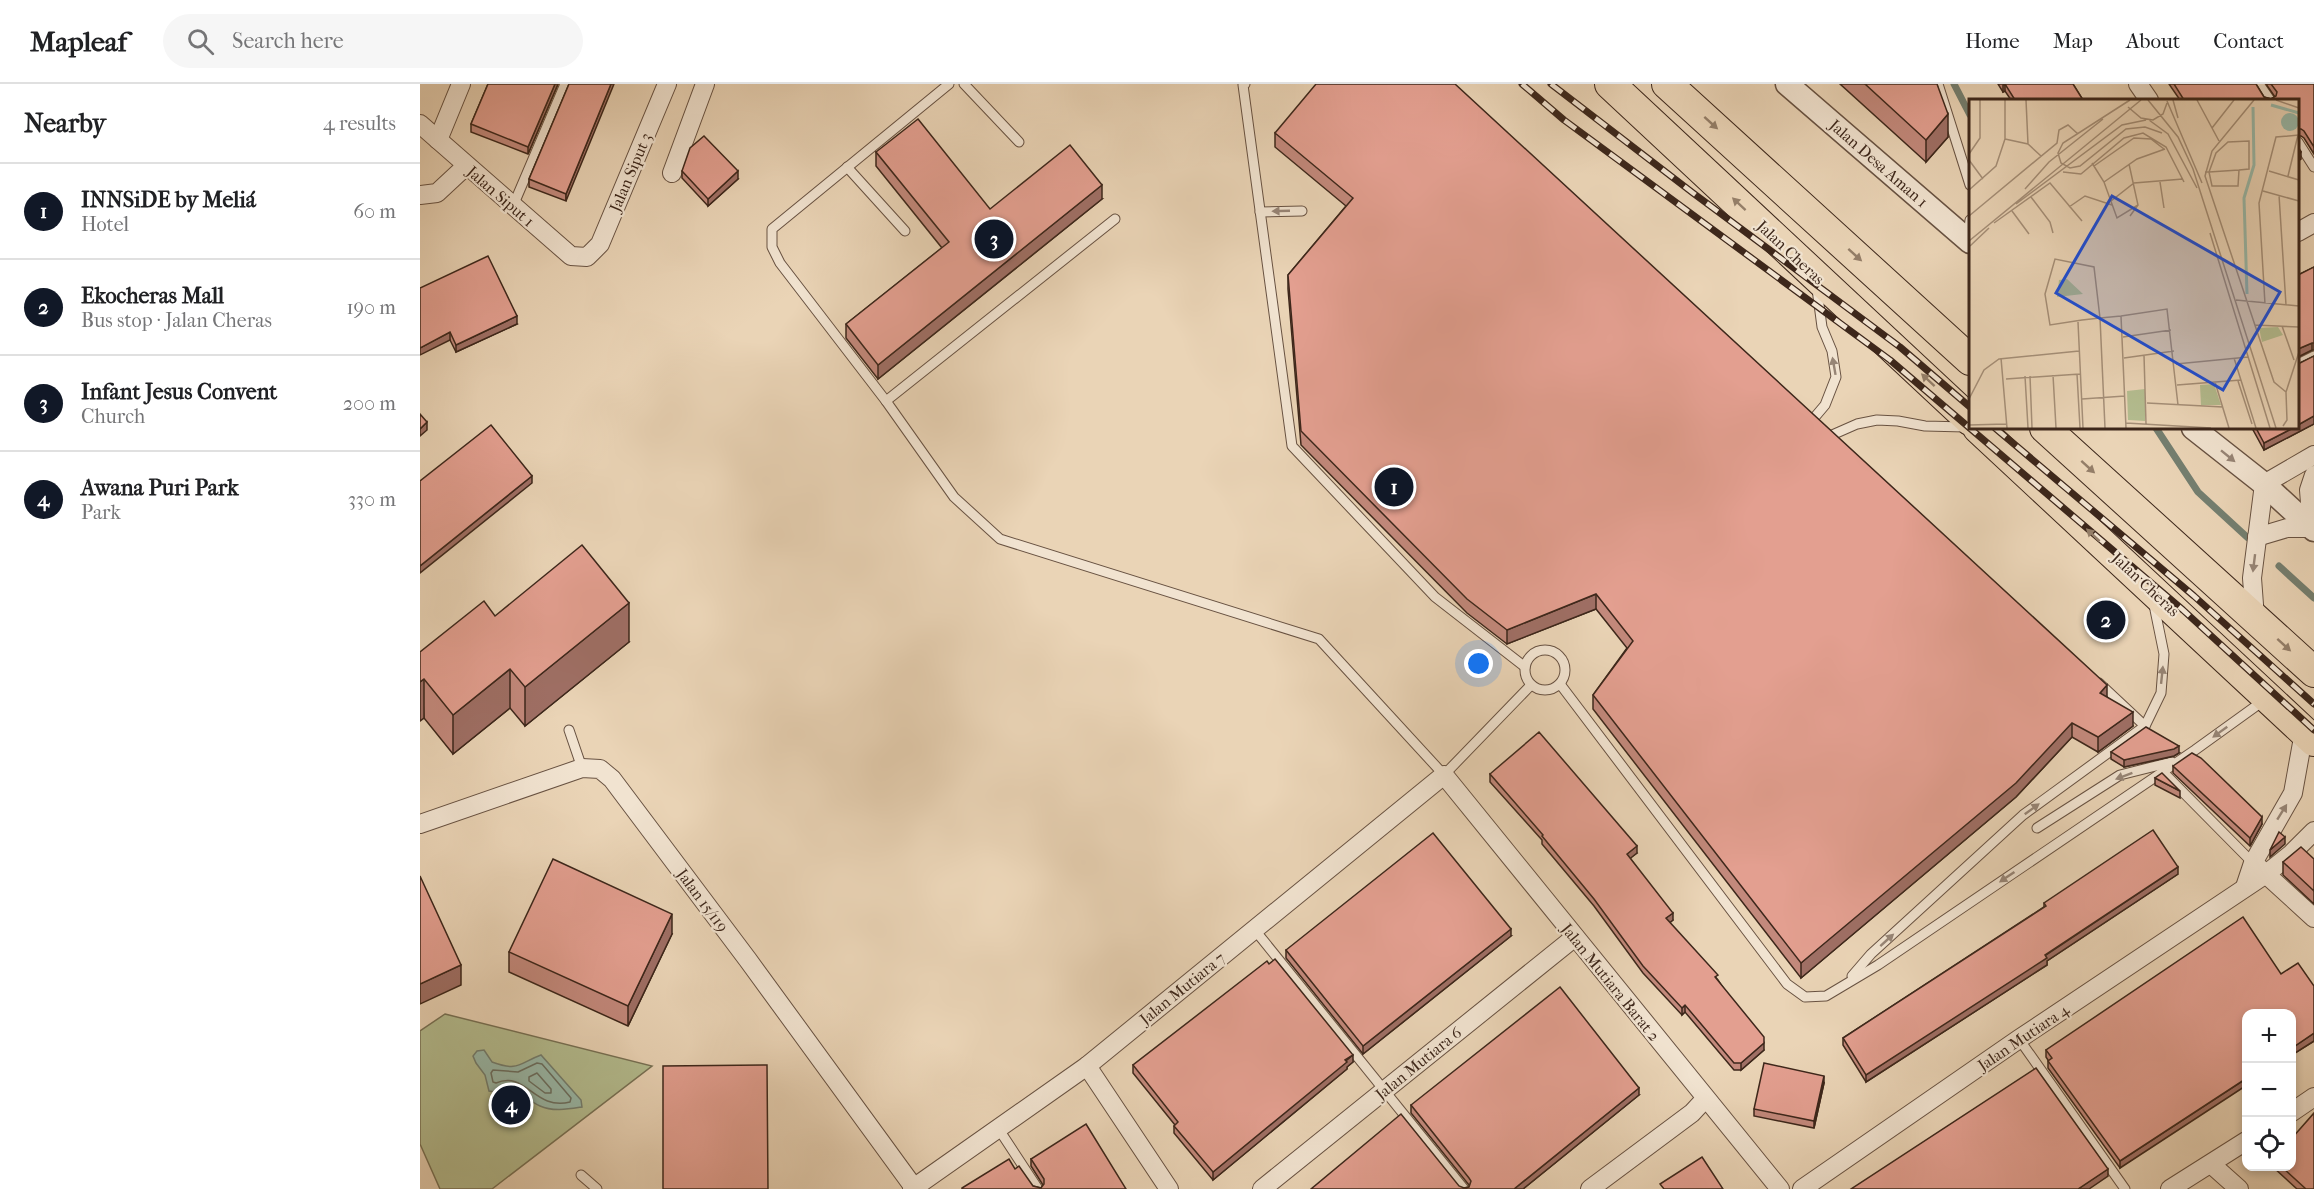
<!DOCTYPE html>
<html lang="en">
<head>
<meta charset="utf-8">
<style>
  body { margin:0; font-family:"IM FELL French Canon",serif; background:#f6f6f6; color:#202124 }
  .controls { position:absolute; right:18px; bottom:18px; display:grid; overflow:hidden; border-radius:12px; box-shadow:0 3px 9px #0003 }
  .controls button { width:54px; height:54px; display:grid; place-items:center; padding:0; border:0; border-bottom:2px solid #e0e0e0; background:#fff; color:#202124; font:30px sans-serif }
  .you { position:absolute; left:1059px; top:580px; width:21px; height:21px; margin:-15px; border:4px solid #fff; border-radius:50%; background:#1a73e8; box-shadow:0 0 0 9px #1a73e833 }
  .badge { display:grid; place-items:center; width:39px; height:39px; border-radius:50%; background:#111827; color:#fff; font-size:20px; font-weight:700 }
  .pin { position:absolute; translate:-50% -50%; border:3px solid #fff; box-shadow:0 2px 6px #0006 }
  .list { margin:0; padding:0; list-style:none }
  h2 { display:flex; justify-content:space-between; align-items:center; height:78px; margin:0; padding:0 24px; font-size:26px }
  h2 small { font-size:20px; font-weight:400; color:#757577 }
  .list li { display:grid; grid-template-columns:39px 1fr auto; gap:18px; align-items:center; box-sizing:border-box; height:96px; padding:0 24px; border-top:2px solid #e0e0e0 }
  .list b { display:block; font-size:22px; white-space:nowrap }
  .list p { margin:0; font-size:20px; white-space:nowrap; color:#757577 }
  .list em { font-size:20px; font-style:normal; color:#757577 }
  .icon { flex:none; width:33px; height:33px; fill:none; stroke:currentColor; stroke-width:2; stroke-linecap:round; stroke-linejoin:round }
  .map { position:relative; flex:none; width:1894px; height:1105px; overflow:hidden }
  header { display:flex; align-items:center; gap:36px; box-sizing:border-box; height:84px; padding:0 30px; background:#fff; border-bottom:2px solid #e0e0e0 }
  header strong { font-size:28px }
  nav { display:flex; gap:33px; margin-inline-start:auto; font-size:21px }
  .search { width:420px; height:54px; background:#f6f6f6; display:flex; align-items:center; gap:15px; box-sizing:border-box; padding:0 21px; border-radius:33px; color:#757577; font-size:22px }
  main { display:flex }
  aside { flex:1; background:#fff }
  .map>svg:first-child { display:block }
  .green { fill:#b4bd90; stroke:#787256; stroke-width:1.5 }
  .water { fill:#99b9a9; stroke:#747f70; stroke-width:1.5 }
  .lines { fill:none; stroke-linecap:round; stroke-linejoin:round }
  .shore { stroke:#6b7062; stroke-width:1.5 }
  .stream { stroke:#747f70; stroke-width:7 }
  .service-casing { stroke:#685242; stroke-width:11 }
  .minor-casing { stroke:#685242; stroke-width:20 }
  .tertiary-casing { stroke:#685242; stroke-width:25 }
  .trunk-casing { stroke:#3d271b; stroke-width:32 }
  .service { stroke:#f1e3d0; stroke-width:9 }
  .minor { stroke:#f1e3d0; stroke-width:18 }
  .tertiary { stroke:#f1e3d0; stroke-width:22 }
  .trunk { stroke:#ead4b6; stroke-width:30 }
  .rail-casing { stroke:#3d271b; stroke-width:7 }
  .rail { stroke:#f1e3d0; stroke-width:4.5; stroke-dasharray:14; stroke-linecap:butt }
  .wall { fill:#c3897c; stroke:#3d271b; stroke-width:1.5 }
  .shaded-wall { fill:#9f6f65; stroke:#3d271b; stroke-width:1.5 }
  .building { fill:#e39f90; stroke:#3d271b; stroke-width:1.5 }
  .oneway { fill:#947e68 }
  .oneway2 { fill:#978576 }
  .labels { text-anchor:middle; stroke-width:4.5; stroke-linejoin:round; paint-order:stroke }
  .street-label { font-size:16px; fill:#3d271b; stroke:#f1e3d0 }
  .inset-river { fill:none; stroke:#99b9a9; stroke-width:3 }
  .inset-road { fill:none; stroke:#a58f78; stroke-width:1.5 }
  .view { fill:#1d4ed8; fill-opacity:0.15; stroke:#1d4ed8; stroke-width:3 }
  .inset-edge { fill:none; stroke:#3d271b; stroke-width:3 }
</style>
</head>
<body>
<header>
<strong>Mapleaf</strong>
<div class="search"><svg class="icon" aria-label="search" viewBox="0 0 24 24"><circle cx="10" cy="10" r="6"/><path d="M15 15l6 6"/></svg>Search here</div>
<nav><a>Home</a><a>Map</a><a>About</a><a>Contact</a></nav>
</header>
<main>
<aside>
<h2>Nearby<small>4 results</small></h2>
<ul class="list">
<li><span class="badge">1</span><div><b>INNSiDE by Meliá</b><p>Hotel</p></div><em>60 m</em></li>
<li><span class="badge">2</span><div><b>Ekocheras Mall</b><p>Bus stop · Jalan Cheras</p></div><em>190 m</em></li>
<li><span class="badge">3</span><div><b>Infant Jesus Convent</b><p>Church</p></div><em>200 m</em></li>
<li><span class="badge">4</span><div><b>Awana Puri Park</b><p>Park</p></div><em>330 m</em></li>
</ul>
</aside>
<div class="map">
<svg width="1894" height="1105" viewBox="0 0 1894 1105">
  <rect width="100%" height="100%" fill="#ead4b6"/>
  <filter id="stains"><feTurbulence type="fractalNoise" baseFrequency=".00333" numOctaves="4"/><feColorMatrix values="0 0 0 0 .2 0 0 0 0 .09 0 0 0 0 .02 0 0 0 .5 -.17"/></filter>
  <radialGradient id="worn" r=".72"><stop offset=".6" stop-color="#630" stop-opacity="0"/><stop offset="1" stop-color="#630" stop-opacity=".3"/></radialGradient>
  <!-- green -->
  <path class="green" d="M25 930 232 982 72 1105H20L0 1060V947Z"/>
  <!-- water -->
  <path class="water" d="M64 966 72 978C99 988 99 979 121 971L161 1016 162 1023C149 1025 133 1028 120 1022 108 1017 100 1006 88 1001L75 1008 69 1007 65 991 56 979 53 972 57 967Z"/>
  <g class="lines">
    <!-- shore -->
    <g class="shore">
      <path d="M117 979 122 980 151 1014 150 1018C114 1027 106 986 76 999L73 998 71 989 73 986 98 988Z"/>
      <path d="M117 989 131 1005V1009H125L109 997V993Z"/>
    </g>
    <!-- stream -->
    <g class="stream">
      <path d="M1534 0 1550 31"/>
      <path d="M1736 344 1778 408 1828 454"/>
      <path d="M1859 482 1894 514"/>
    </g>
    <!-- service casing -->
    <g class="service-casing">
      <g id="service">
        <path d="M544 0 599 58"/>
        <path d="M825 0 823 1 872 362 1015 513 1105 583"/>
        <path d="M1518 0 1550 101"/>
        <path d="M1839 0 1850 16"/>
        <path d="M1878 58 1894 83"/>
        <path d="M427 83 485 147"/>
        <path d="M93 122 145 0"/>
        <path d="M840 128 882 127"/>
        <path d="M695 135 466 317 534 413 580 455 899 555 1024 691 1111 601"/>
        <path d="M1548 154 1550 136"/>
        <path d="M1878 280 1894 272"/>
        <path d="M466 317 360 179 352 163V145L529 0"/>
        <path d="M1394 334 1405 321 1416 293 1412 267 1402 243 1397 205"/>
        <path d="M1412 351 1437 340 1457 336 1478 337 1505 342 1545 343"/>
        <circle cx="1125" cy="586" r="20"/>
        <path d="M1679 599 1725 642"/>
        <path d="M1140 600 1367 900 1385 913 1406 912 1458 881 1775 666 1843 617"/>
        <path d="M149 646 162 684"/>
        <path d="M1743 688 1833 779"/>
        <path d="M1617 744 1700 691 1752 678"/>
        <path d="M834 845 1044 1105"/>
        <path d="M1432 892 1451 870 1603 731 1725 642 1741 609 1744 570 1734 521"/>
        <path d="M1599 955 1705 1105"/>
        <path d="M578 1044 618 1105"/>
        <path d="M161 1091 177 1105"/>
      </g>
    </g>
    <!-- minor casing -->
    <g class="minor-casing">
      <g id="minor">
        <path d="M1718 0 1729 16"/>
        <path d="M0 40 151 172 167 173 180 160 247 0"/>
        <path d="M18 56 41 0"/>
        <path d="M252 89 285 0"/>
        <path d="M0 111 17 109 46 82"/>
        <path d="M1878 148 1894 139"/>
        <path d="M1837 453 1867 444H1892L1889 406 1894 391"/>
        <path d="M1835 534 1832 494 1844 400 1894 371"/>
        <path d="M0 740 162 684 180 685 192 695 328 876 495 1105"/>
        <path d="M1837 782 1894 834"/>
        <path d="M1825 803 1833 779 1873 709 1884 648"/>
        <path d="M667 982 749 1105"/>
        <path d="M1872 1028 1894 1013"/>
        <path d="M1791 1080 1819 1105"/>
        <path d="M492 1105 667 982 1024 691 1360 1105"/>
        <path d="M842 1105 1155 853"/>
        <path d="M1170 1105 1272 1029 1285 1015"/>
        <path d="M1382 1105 1599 955 1846 790 1871 770 1894 747"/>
        <path d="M1750 1105 1826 1057"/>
      </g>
    </g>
    <!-- tertiary casing -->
    <g class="tertiary-casing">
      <g id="tertiary">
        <path d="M1367 0 1550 158"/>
        <path d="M1773 344 1844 400 1894 446"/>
      </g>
    </g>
    <!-- trunk casing -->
    <g class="trunk-casing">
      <g id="trunk">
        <path d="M1190 0 1550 336"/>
        <path d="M1247 0 1550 276"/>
        <path d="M1558 344 1894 657"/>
        <path d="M1625 344 1894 588"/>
      </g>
    </g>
    <!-- service -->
    <use href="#service" class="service"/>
    <!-- minor -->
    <use href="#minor" class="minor"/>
    <!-- tertiary -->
    <use href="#tertiary" class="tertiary"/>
    <!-- trunk -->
    <use href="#trunk" class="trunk"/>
    <!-- rail casing -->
    <g class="rail-casing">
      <g id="rail">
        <path d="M1102 0 1144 36 1470 276 1763 526 1894 646"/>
        <path d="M1131 0 1273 109 1480 263 1550 323"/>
        <path d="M1575 344 1774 512 1894 620"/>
      </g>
    </g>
    <!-- rail -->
    <use href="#rail" class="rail"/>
  </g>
  <!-- wall -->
  <g class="wall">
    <path d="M68 0H138L108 70 51 48V40Z"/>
    <path d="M149 0 146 117 109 103V95Z"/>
    <path d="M1420 0H1517L1528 53 1506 78Z"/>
    <path d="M1578 0H1653L1663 16H1591L1585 7 1583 8Z"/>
    <path d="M1749 0H1836L1844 13 1851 15 1855 13 1846 0H1894V70L1884 54 1881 52H1878V16H1760Z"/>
    <path d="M855 49 1687 613 1713 642 1678 668 1652 653 1596 713 1381 894 1173 625V611L1207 564 1176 525 1087 560 1047 529 881 361 868 205V191L926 122 855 63Z"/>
    <path d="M456 68 570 125 682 115 458 295 426 254V240L522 164 456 82Z"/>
    <path d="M262 87 318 95 288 122 262 94Z"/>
    <path d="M1894 183V266H1892L1878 273V191Z"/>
    <path d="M0 204 97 240 36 268 30 256Z"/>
    <path d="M1894 272V340L1844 366 1832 344H1878L1880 279Z"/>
    <path d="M75 532 209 558 105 642 90 624 33 670 4 634 0 568Z"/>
    <path d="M1691 668 1759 669 1754 672 1704 683 1691 675Z"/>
    <path d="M1753 682 1842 740 1830 762 1753 689Z"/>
    <path d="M1070 690 1217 769 1210 774 1253 836 1249 839 1298 896 1344 966 1321 986H1314L1265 928 1262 931 1223 889 1174 822 1122 760V756L1070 698Z"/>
    <path d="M1735 694 1760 707V714L1735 701Z"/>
    <path d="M1894 775V820L1863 791V778Z"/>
    <path d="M1758 790 1627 877V881L1446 998 1423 961V954L1624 823V819Z"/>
    <path d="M252 850 208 942 89 888V868Z"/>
    <path d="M1091 852 943 970 866 874V866Z"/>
    <path d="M1861 890 1894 902V957L1872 971V930L1700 1084 1628 984V976L1626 973V966Z"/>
    <path d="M933 978 927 983V985L793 1096 754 1049V1042L755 1041 713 989V981Z"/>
    <path d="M1404 999 1394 1044 1334 1032V1025Z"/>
    <path d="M1219 1011 1103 1105H891L1044 1104 1049 1103V1101L991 1029V1021Z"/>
    <path d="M611 1075 706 1105H542L595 1085 613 1102 621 1104 623 1101 611 1082Z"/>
    <path d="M1853 1083H1872L1894 1105H1877Z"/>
  </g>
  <!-- shaded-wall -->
  <g class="shaded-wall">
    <path d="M135 0H138L108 70V63Z"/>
    <path d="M191 0H194L146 117V110Z"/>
    <path d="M1585 0V7L1583 8V1Z"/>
    <path d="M1528 30V53L1506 78V56Z"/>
    <path d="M1881 68V75L1878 77V70Z"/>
    <path d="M318 87V95L288 122V115Z"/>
    <path d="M682 101V115L458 295V281Z"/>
    <path d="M97 232V240L36 268V261Z"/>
    <path d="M30 248V256L0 271V264Z"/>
    <path d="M1892 259V266L1878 273V265Z"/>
    <path d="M1894 332V340L1844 366V359L1873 344H1878V341Z"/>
    <path d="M7 338V346L0 352V345Z"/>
    <path d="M112 392V399L0 489V482Z"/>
    <path d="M1176 510V525L1087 560V546Z"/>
    <path d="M209 519V558L105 642V603Z"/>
    <path d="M90 585V624L33 670V631Z"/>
    <path d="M4 595V634L0 637V598Z"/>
    <path d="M1687 601V616L1680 609Z"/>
    <path d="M1713 628V642L1678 668V653Z"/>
    <path d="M1652 639V653L1596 713 1381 894V879Z"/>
    <path d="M1759 662V669L1754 672 1704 683V676Z"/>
    <path d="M1842 733V740L1830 762V754Z"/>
    <path d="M1865 753V760L1850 773V766Z"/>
    <path d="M1217 762V769L1207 777V770Z"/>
    <path d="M1758 783V790L1627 877V881L1446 998V991Z"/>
    <path d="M1253 829V836L1246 842V834Z"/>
    <path d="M252 830V850L208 942V922Z"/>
    <path d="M1091 845V852L943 970V962Z"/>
    <path d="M41 881V901L0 920V900Z"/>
    <path d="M1265 921V928L1262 931V924Z"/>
    <path d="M1894 949V957L1872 971V964Z"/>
    <path d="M1344 959V966L1321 986V979Z"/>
    <path d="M933 971V978L927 983V985L793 1096V1088Z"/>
    <path d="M1404 992V999L1394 1044V1037Z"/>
    <path d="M1827 994V1001L1700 1084V1077Z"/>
    <path d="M1219 1004V1011L1103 1105H1094Z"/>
    <path d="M1688 1085V1092L1669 1105H1658Z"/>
  </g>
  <!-- building -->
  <g class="building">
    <path d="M68 0H135L108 63 51 40Z"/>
    <path d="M149 0H191L146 110 109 95Z"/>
    <path d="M896 0H1035L1687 601 1680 609 1713 628 1678 653 1652 639 1596 699 1381 879 1173 611 1213 557 1176 510 1087 546 1047 515 881 347 868 191 933 114 855 49Z"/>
    <path d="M1445 0H1517L1528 30 1506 56Z"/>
    <path d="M1585 0H1653L1663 16H1595Z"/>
    <path d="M1754 0H1836L1844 13 1851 15 1856 12 1857 8 1851 0H1894V63L1884 47 1881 45H1878V16H1764Z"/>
    <path d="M498 35 570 125 650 61 682 101 458 281 426 240 529 158 456 68Z"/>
    <path d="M284 52 318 87 288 115 262 87 270 64Z"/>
    <path d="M1878 62 1881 68 1878 70Z"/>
    <path d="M68 172 97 232 36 261 30 248 0 264V204Z"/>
    <path d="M1894 183V259H1892L1878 265V191Z"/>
    <path d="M1894 272V332L1878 341V279H1880Z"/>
    <path d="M0 330 7 338 0 345Z"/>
    <path d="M71 341 112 392 0 482V397Z"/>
    <path d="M1836 344H1873L1844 359Z"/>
    <path d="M162 461 209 519 105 603 90 585 33 631 4 595 0 598V568L64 517 75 532Z"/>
    <path d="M1726 643 1759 662 1754 665 1704 676 1691 668Z"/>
    <path d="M1119 648 1217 762 1207 770 1253 829 1246 834 1298 891 1295 893 1344 953V959L1321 979H1314L1265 921 1262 924 1223 882 1174 815 1122 752 1123 751 1070 690Z"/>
    <path d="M1772 669 1781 674 1842 733 1830 754 1753 682Z"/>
    <path d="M1742 689 1760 707 1735 694Z"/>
    <path d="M1733 746 1758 783 1625 871 1627 874 1446 991 1423 954 1626 822 1624 819Z"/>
    <path d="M1859 748 1865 753 1850 766Z"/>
    <path d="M1013 749 1091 845 943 962 866 866Z"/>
    <path d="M1881 763 1894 775V807L1863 778Z"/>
    <path d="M133 775 252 830 208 922 89 868Z"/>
    <path d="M0 792 41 881 0 900Z"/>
    <path d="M1823 833 1861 890 1878 879 1894 902V949L1872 964V930H1827V994L1700 1077 1628 977 1632 974 1626 966Z"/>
    <path d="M855 875 933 971 925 976 927 978 793 1088 754 1042 758 1038 713 981 847 877 849 880Z"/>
    <path d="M1140 903 1219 1004 1094 1105H891L981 1030 1039 1102 1044 1104 1049 1103 1051 1097 1049 1094 991 1021Z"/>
    <path d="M1344 979 1404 992 1394 1037 1334 1025Z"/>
    <path d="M347 981 348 1105H243V982Z"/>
    <path d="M1616 984 1688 1085 1658 1105H1431Z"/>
    <path d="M1894 1029V1105H1886L1862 1083H1872V1054Z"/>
    <path d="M666 1040 706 1105H542V1104L589 1075 595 1085 599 1082 613 1102 621 1104 624 1100V1095L611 1075Z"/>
    <path d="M1282 1073 1303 1105H1244L1240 1100Z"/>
  </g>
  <!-- one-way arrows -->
  <defs><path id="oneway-solid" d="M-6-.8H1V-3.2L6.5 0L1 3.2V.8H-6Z" transform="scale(1.5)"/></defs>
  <g class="oneway">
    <use href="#oneway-solid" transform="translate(1291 39) rotate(42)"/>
    <use href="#oneway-solid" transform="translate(1319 120) rotate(-137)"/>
    <use href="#oneway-solid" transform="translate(1435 171) rotate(42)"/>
    <use href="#oneway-solid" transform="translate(1508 296) rotate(-137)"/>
    <use href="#oneway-solid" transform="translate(1668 383) rotate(42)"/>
    <use href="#oneway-solid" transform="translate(1673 451) rotate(-137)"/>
    <use href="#oneway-solid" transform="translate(1864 561) rotate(42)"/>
  </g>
  <g class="oneway2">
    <use href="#oneway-solid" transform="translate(861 127) rotate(178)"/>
    <use href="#oneway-solid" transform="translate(1414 282) rotate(-100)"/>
    <use href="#oneway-solid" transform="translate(1808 372) rotate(39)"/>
    <use href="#oneway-solid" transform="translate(1834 479) rotate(97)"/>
    <use href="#oneway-solid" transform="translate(1742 591) rotate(-84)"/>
    <use href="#oneway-solid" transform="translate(1800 648) rotate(144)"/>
    <use href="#oneway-solid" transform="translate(1704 692) rotate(159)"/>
    <use href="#oneway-solid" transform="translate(1612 725) rotate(-36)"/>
    <use href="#oneway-solid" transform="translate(1862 728) rotate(-58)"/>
    <use href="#oneway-solid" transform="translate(1587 793) rotate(146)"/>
    <use href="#oneway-solid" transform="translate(1467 856) rotate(-42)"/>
  </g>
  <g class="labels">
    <!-- street labels -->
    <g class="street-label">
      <text transform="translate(1459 79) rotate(41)" y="6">Jalan Desa Aman 1</text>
      <text transform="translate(210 88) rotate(-67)" y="6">Jalan Siput 3</text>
      <text transform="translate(81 112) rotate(41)" y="6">Jalan Siput 1</text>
      <text transform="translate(1371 168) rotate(43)" y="6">Jalan Cheras</text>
      <text transform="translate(1726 500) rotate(43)" y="6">Jalan Cheras</text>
      <text transform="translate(283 816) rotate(53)" y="6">Jalan 15/119</text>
      <text transform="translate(1191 898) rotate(51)" y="6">Jalan Mutiara Barat 2</text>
      <text transform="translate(762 904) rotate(-39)" y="6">Jalan Mutiara 7</text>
      <text transform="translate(1603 953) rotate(-34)" y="6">Jalan Mutiara 4</text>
      <text transform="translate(998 979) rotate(-39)" y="6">Jalan Mutiara 6</text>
    </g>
  </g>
  <!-- overview -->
  <g transform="translate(1549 15)">
    <rect width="330" height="330" fill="#ead4b6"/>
    <path d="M98 180 114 195 88 198 90 181ZM309 228 314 236 293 243 290 229ZM245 285 252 306H232L231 286ZM176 290V322L159 321 158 292Z" fill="#b4bd90"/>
    <path d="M312 23a9 9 0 1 1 18 0a9 9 0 1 1-18 0Z" fill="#99b9a9"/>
    <path class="inset-river" d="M302 6 330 14M278 195 275 99 285 66 284 8"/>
    <path class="inset-road" d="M57 1 59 45M161 1 94 44 89 54 92 64 101 69 111 67 157 30 176 28 193 34M179 1 209 38 224 70 307 329M204 1 209 19M228 1 250 42M285 1 243 52 236 77 305 283 317 293M307 1 330 9M198 2 233 84M159 8 172 19 184 21 194 15 198 4M180 21 199 35 228 89M243 29 265 1M36 40 59 45 72 57M0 55 11 39V1M0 61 14 80M123 64 135 83 148 119 169 106M160 65 169 106 161 117M125 67 165 39 182 40 195 50M300 72 330 81M94 73 112 75M236 73H240L270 71 280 70V42L259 43 247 54 240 73 243 87H269L270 71M112 75 155 39 174 34 197 48 215 83M319 77 329 36M135 83 168 60 196 50M191 83 195 109M56 90 80 63 134 20M0 91 27 67 36 40V1M294 92 330 102M310 96 317 206M62 98 81 123 84 134M142 102 165 84 214 80M47 105 153 26 177 21M100 108 116 97 143 106M43 112 60 135M0 117 88 44 90 31 99 26 109 35M25 124 81 84 113 122M241 134 301 329M0 142 172 1M1 147 20 129M267 201 330 207M296 205 290 104 307 38 330 36M152 217 157 329M109 223 114 329M286 226 330 228M313 227 325 261M154 238 202 231M175 256 177 325M32 259 38 329M155 259 205 252M265 259 287 329M207 265 279 258M108 275 111 329M84 276 87 329M56 277 59 329M61 277 63 329M37 280 111 275M269 282 283 325M246 283 260 329M208 286 272 281M0 300 15 271 30 260 110 252M113 300 156 297M178 304 254 308M157 324 242 329M0 326 37 325M314 327 318 321 317 293 330 253M136 329 131 219 125 168 86 160 76 195 81 226 113 221 131 219 152 217 198 210 209 306"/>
    <path class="view" d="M143 97 311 193 254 291 87 194Z"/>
    <rect width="330" height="330" class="inset-edge"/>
  </g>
  <rect width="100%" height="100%" filter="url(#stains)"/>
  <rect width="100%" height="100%" fill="url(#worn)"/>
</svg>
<div class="controls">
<button>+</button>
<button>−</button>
<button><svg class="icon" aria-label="locate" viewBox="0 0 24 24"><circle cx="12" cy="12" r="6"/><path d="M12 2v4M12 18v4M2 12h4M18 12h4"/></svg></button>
</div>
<div class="you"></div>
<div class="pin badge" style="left:974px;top:403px">1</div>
<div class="pin badge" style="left:1686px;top:536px">2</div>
<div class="pin badge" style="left:574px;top:155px">3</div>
<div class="pin badge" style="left:91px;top:1021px">4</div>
</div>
</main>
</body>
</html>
